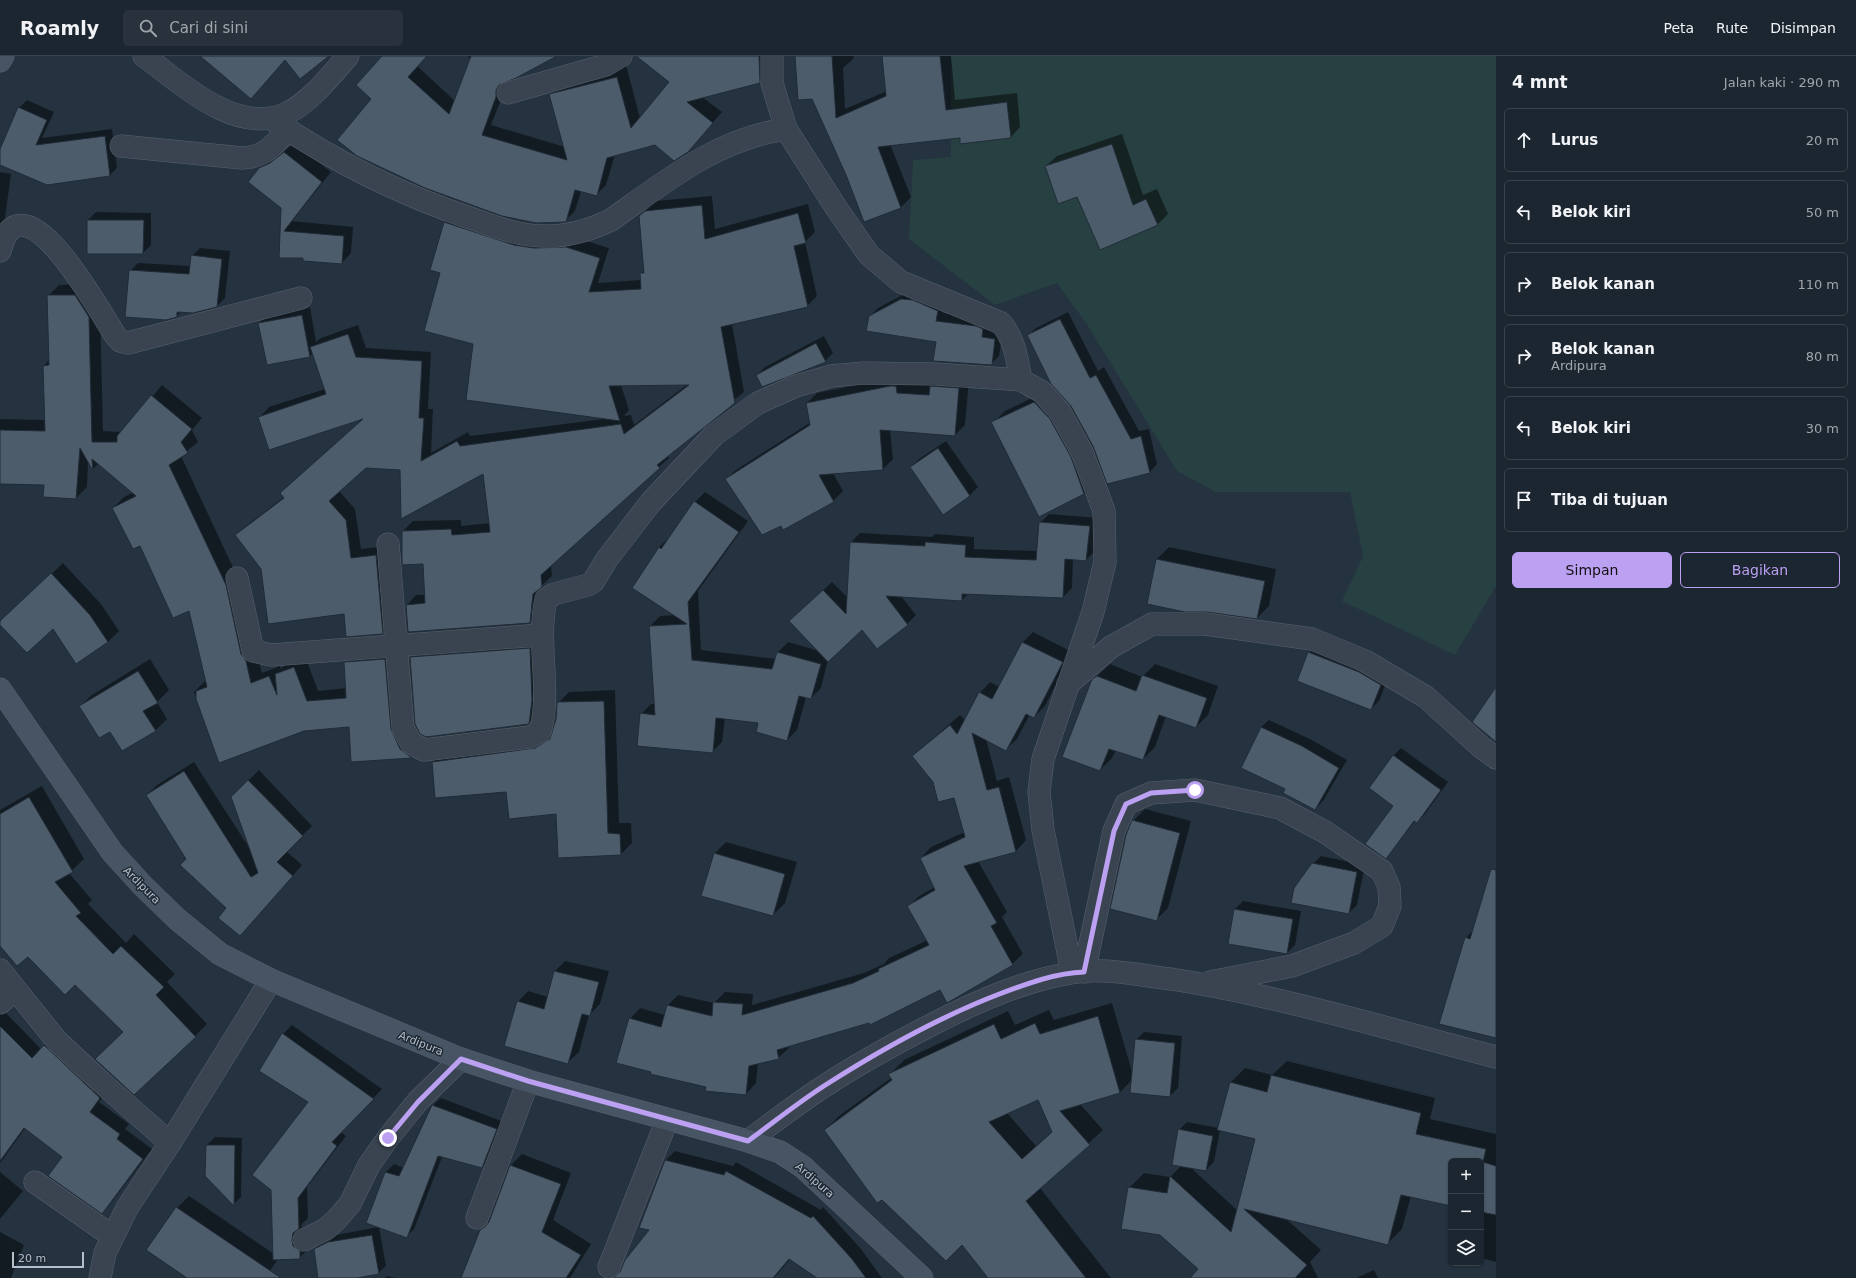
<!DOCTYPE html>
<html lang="id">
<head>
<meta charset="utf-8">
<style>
  body { margin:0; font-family:"DejaVu Sans",sans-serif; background:#29323c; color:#f1f3f6 }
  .controls { position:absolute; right:12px; bottom:12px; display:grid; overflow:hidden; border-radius:6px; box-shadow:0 1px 3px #0004 }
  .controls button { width:36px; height:36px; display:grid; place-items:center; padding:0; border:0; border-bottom:1px solid #3a434c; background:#1c2630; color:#f1f3f6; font:20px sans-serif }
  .scale { position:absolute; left:12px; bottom:10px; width:72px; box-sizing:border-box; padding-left:4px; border:2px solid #b5bfca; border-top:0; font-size:11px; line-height:14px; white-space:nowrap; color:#b5bfca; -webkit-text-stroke:3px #1e2935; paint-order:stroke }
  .stop { position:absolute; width:12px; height:12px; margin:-9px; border:3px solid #bca0f2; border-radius:50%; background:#fff }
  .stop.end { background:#bca0f2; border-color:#fff; box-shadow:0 1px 4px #0008 }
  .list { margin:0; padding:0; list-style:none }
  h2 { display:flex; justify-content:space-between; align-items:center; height:52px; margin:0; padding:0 16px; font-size:17px }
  h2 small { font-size:13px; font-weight:400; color:#a0a5ab }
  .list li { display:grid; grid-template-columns:26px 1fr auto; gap:12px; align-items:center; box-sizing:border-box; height:64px; margin:0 8px 8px; padding:0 8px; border:1px solid #3a434c; border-radius:6px }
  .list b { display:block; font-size:15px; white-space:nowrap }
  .list p { margin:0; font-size:13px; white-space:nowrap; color:#a0a5ab }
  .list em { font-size:13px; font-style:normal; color:#a0a5ab }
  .actions { display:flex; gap:8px; padding:12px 16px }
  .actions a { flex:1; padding:9px 0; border:1px solid #bca0f2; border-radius:6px; text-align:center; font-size:14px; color:#bca0f2 }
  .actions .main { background:#bca0f2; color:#111 }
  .icon { flex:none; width:22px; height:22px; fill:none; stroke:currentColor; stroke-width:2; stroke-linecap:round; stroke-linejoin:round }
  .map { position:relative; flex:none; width:1496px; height:1222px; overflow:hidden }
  header { display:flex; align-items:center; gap:24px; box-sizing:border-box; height:56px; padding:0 20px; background:#1c2630; border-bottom:1px solid #3a434c }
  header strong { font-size:19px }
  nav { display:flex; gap:22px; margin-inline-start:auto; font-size:14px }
  .search { width:280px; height:36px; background:#29323c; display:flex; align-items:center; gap:10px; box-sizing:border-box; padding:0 14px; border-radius:6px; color:#a0a5ab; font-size:15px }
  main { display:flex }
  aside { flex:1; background:#1c2630 }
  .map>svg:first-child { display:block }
  .green { fill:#274041 }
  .shadow { fill:#0007; fill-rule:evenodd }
  .building { fill:#4d5c6b; stroke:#202b37; fill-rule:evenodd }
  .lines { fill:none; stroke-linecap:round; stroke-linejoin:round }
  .street-casing { stroke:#57626d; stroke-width:23 }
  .secondary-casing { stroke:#57626d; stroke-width:23 }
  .street { stroke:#394450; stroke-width:22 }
  .secondary { stroke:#475463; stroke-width:22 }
  .route { stroke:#bca0f2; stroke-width:5 }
  .labels { text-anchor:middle; stroke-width:3; stroke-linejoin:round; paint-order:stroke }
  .street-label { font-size:11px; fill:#b5bfca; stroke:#1e2935 }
</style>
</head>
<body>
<header>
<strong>Roamly</strong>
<div class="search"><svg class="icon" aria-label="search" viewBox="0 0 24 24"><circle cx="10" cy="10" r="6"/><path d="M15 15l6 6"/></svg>Cari di sini</div>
<nav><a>Peta</a><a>Rute</a><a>Disimpan</a></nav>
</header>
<main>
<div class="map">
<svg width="1496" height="1222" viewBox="0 0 1496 1222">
  <rect width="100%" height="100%" fill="#253340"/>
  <!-- green -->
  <path class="green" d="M951 0H1496V530L1455 599 1342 545 1363 500 1350 436H1216L1177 415 1086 267 1057 227 995 249 909 183 913 104 951 101Z"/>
  <!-- shadow -->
  <g class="shadow">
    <path d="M383 0H426L417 10 455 45 471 4 468 0H548L505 24 506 31 491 69 565 91 550 39 560 29 621 13 626 9 640 62 670 26 637 0H769V16L759 26 702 41 722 56 688 95 656 88 615 99 606 129 596 139 581 135 575 155 565 165 373 43Z"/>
    <path d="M796 0H853L854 2 843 12 845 53 887 35 883 0H951L955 44 1017 37 1020 71 1011 81H960L890 88 911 141 901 151 865 165Z"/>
    <path d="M27 44 54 56 42 82 112 73 117 112 109 120 0 108V96L19 52Z"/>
    <path d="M1122 78 1143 139 1157 133 1168 158 1157 169 1046 110 1057 100Z"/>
    <path d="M294 87 331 116 292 165 353 171 351 197 342 207 304 201H280L282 152 259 113 270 102 281 98Z"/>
    <path d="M0 116 11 118 4 169 0 180Z"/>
    <path d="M712 140 715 173 808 148 815 176 805 186 817 240 807 250 732 268 744 336 667 399 669 402 659 411 551 509 552 520 542 529 540 556 530 566 407 549 416 539H426L424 507 403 508V475L413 465 461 464V470L490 467 484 416 366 411 339 435 355 453 361 493 386 490 392 567 382 577 262 513 236 479 246 470 284 441 365 362 260 361 269 351 325 333 313 297 310 300 259 267 267 260 310 251 316 286 321 282 358 269 366 292 431 296 428 353H433L431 397 468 376 470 380 603 363 474 287 441 216 445 167 455 157 577 182 609 192 598 227 641 224V218L645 214 640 160 656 145ZM688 328 634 369 631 359 624 360 629 354 621 329Z"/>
    <path d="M96 156 151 157V189L143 197 88 164Z"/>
    <path d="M200 192 230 195 225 242 217 250 182 255 177 260 130 215 138 207 191 210 192 200Z"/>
    <path d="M86 228 100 250 103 375 122 376 162 329 202 362 192 374 198 386 181 400 236 518 262 617 280 610 281 613 287 607 305 600 318 635 347 632 345 607 356 596 396 593 401 662 422 690 411 701 352 705 350 670 304 674 219 706 194 636 206 624 190 553 113 452 124 441 134 436 99 407 93 413 88 406 87 431 76 442 45 428 0 427V363L46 364 44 310 49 304 48 240 59 229Z"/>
    <path d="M910 235 945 247 943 257 984 263 1003 275 999 300 991 308 937 285 870 260 878 252Z"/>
    <path d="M1068 256 1098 315 1104 311 1139 375 1149 373 1157 408 1150 416 1072 349 1028 280 1036 272Z"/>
    <path d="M824 280 833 297 825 305 757 319 765 311Z"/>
    <path d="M901 320 907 327 933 329 941 321 969 323 965 369 955 379 890 374 893 403 883 413 833 417 843 435 833 445 781 468 726 423 736 414 811 366 807 347 817 337Z"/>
    <path d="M1046 335 1096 426 1084 438 1040 460 993 367 1005 355Z"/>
    <path d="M946 385 978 431 970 439 943 458 911 411 919 403Z"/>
    <path d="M705 436 748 465 698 535 701 594 776 603 778 596 788 586 819 595 800 556 832 526 848 542 851 486 860 477 932 481 935 478 974 481V493L1038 495 1040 467 1049 458 1098 462 1095 495 1086 504 1073 503 1072 532 1063 541 968 538 962 544 901 540 916 559 907 568 862 572 828 604 821 632 811 642 806 641 797 674 787 684 760 666 725 662 722 686 712 696 641 658 651 648H656L650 570 660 560 676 559 659 491 669 482 695 446Z"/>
    <path d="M1169 491 1276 513 1269 550 1257 562 1207 555 1157 503Z"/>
    <path d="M63 507 101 548 119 575 108 586 53 571 0 568Z"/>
    <path d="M1033 576 1072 596 1045 650 1034 661 1030 658 1017 683 1006 693 986 683 997 725 1009 721 1026 784 1016 795 978 805 1007 856 1002 861 1023 898 1012 908 947 945 940 933 870 966 788 990 789 992 778 1002 758 1007 756 1027 746 1038 707 1030 652 1015 630 963 640 952 665 959 668 949 678 939 714 947 725 936 753 938 752 949 864 917 884 908 889 902 928 884 909 850 919 840 935 831 921 802 931 791 965 776 955 741 934 725 913 700 960 659 965 664 980 637 990 626 999 631 1023 586Z"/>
    <path d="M541 582 540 655 529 667 411 602 422 590Z"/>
    <path d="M1317 589 1388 621 1379 645 1371 653 1309 597Z"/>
    <path d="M150 603 169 634 157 646 167 663 155 675 110 674 80 650 92 639Z"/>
    <path d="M1110 608 1142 621 1155 608 1218 630 1208 659 1196 671 1166 660 1155 691 1143 703 1116 694 1112 702 1100 714 1093 624Z"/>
    <path d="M615 634 619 767H631L632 787 621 798 557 757 433 706 444 695 547 681 552 678 557 663 558 647 569 636Z"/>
    <path d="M1269 664 1310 683 1347 704 1323 745 1315 753 1287 732 1261 671Z"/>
    <path d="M1401 692 1448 726 1425 758 1417 766 1415 765 1386 802 1395 750 1393 700Z"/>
    <path d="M194 706 248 790 232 741 259 714 312 770 286 795 302 809 250 869 228 852 187 803 147 739 157 729Z"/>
    <path d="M42 730 84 803 69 817 92 844 88 848 126 887 134 878 175 918 167 926 207 968 195 980 124 976 75 927 28 900 0 888V754Z"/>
    <path d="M1145 753 1191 765 1168 852 1156 864 1133 765Z"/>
    <path d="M726 786 797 806 785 847 773 859 714 798Z"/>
    <path d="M1321 800 1365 809 1357 849 1349 857 1313 808Z"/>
    <path d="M1496 825V981L1441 967 1466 882 1474 873Z"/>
    <path d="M1243 845 1301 855 1295 889 1287 897 1235 853Z"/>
    <path d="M565 905 609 915 600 948 589 959 579 996 568 1006 518 946 528 935 548 941 555 915Z"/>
    <path d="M1112 947 1133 1019 1136 984 1144 976 1182 980 1178 1032 1170 1040 1132 1024 1120 1036 1080 1048 1103 1074 1040 1132 1111 1222H989L962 1188 825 1074 839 1060 891 1022 890 1018 904 1004 1008 955 1015 969 1049 954 1054 964ZM1038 1043 1053 1075 1036 1090 1007 1057Z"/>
    <path d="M0 951 41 993 54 980 109 1032 99 1046 129 1068 125 1073 152 1093 111 1147 102 1156 64 1100 26 1071 0 1107Z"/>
    <path d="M292 969 382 1033 341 1076 346 1080 307 1131 308 1162 302 1168 301 1174 309 1193 299 1202 278 1203 265 1222H189L177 1152 189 1140 274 1198 309 1046 283 978Z"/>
    <path d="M1287 1005 1435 1042 1430 1063 1496 1078V1206L1481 1202V1105H1451V1149L1411 1140 1402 1173 1387 1188 1285 1162 1321 1194 1310 1206 1318 1222H1191L1199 1213 1129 1132 1144 1117 1170 1121 1181 1110 1179 1074 1187 1066 1219 1072 1230 1027 1245 1012 1272 1019ZM1220 1074 1256 1083 1237 1154 1190 1111 1206 1114 1214 1106Z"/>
    <path d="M441 1042 504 1066 490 1103 482 1111 442 1101 414 1173 406 1181 367 1167 386 1116 394 1108 404 1112 433 1049Z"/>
    <path d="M215 1081 242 1082 241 1141 234 1148 207 1089Z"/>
    <path d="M675 1095 733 1110 736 1106 821 1154 823 1151 861 1193 882 1222H819L790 1203 774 1222H612L622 1214 651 1174 665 1105Z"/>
    <path d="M522 1098 571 1117 553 1164 591 1188 570 1222H472L481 1175 490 1165 511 1109Z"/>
    <path d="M0 1116 23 1135 0 1163Z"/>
    <path d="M379 1171 386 1210 378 1217 351 1222H320L315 1193 323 1185 336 1179Z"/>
    <path d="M0 1176 24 1189 11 1222H0Z"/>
    <path d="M1374 1214 1378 1222H1356Z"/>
    <path d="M387 1220 396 1222H385Z"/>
  </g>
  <!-- building -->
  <g class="building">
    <path d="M200 0H329L300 23 285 4 251 43Z"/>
    <path d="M382 0H427L408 21 449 58 471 0H557L516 22 499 29 496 34V41L482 79 567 104 549 38 617 21 631 72 669 26 636 0H759L760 27 687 46 713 67 688 96 674 105 655 89 607 102 597 140 575 134 566 166 536 167 502 160 425 132 357 100 337 84 371 43 356 29Z"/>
    <path d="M795 0H832L836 62 886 40 882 0H940L946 54 1007 46 1011 82 960 88V82L878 91 901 152 864 166 846 119 812 43 798 44Z"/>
    <path d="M18 51 47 64 36 89 105 80 110 120 47 129 0 109V93Z"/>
    <path d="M1112 88 1133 149 1146 143 1158 169 1100 194 1077 141 1058 148 1045 110Z"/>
    <path d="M284 96 322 126 284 175 344 180 342 208 303 205V202H279L281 152 248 126 259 112 270 107Z"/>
    <path d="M702 149 705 183 798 157 806 187 794 190 808 251 721 271 735 347 657 409 660 412 541 519 542 531 533 538 530 567 408 576 406 549 425 547 423 508 402 509V475L451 473 452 479 490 476 483 418 401 463 400 414 366 412 329 445 346 464 351 502 376 499 383 578 346 581 344 558 268 568 261 513 235 479 284 442 280 437 363 363 269 394 258 361 326 338 310 291 348 278 356 301 422 305 419 362H424L421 405 457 385 460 390 621 368 624 378 689 329 609 330 620 365 466 344 473 288 424 275 440 217 430 214 444 166 514 189 534 192 566 191 600 202 589 236 641 233 640 217H644L639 160 645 155Z"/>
    <path d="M87 164H144L143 198H87Z"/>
    <path d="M191 199 222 203 217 251 193 257 177 256V261L166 264 125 261 129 214 189 218Z"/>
    <path d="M47 239H75L89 261 92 386H117V380L151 339 192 373 181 386 188 397 169 409 226 529 241 598 246 605 251 627 269 620 277 639 275 618 294 611 307 645 346 642 344 606 385 603 391 673 400 693 412 702 351 706 349 671 304 675 219 707 196 643V635L207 631 189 555 173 562 140 490 133 493 112 452 136 440 92 403 93 415 80 392 76 443 43 441 44 429 0 428V374L45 375 43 310 49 309Z"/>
    <path d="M901 243 913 244 938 255 936 265 976 270 983 273 982 281 995 283 992 309 933 305 936 286 866 275 869 260Z"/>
    <path d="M302 259 310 301 267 309 258 267Z"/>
    <path d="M1060 263 1090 322 1096 319 1131 383 1141 380 1150 417 1107 428 1093 390 1071 350 1051 328 1027 279Z"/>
    <path d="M816 287 826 306 762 331 756 319Z"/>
    <path d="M890 330H896L897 337 929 339 930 330 959 332 955 380 880 374 883 414 819 419 834 446 783 474 781 470 762 479 725 423 810 369 806 347Z"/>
    <path d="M1034 346 1050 363 1071 401 1084 438 1039 461 991 366Z"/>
    <path d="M938 392 970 440 943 459 910 411Z"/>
    <path d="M694 445 739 476 688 546 692 604 772 613 777 596 821 608 811 643 799 640 787 685 756 676 758 667 716 662 713 697 637 690 640 657 655 659 649 570 687 568 632 532 659 491 661 493Z"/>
    <path d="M1039 466 1090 470 1086 505 1065 503 1063 542 962 538V545L886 540 908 569 877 593 862 574 828 606 789 565 823 534 846 558 850 486 925 490V486L966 489 965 501 1036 504Z"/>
    <path d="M1156 503 1265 525 1257 563 1207 556H1185L1147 548Z"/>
    <path d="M51 517 90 559 108 586 76 608 53 573 27 597 0 569V565Z"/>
    <path d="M1022 586 1063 606 1034 662 1026 658 1006 695 972 677 987 734 999 731 1016 796 964 810 997 867 991 870 1013 909 947 947 940 934 870 969 869 967 777 994 779 1003 749 1010 746 1039 705 1035 706 1031 650 1018 651 1016 616 1007 629 962 661 971 667 949 712 960 713 946 743 948 742 959 853 927 879 915 878 913 929 889 907 850 935 834 920 802 965 781 954 742 938 746 933 726 912 700 950 669 957 678 979 636 992 643Z"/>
    <path d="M530 592 532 644 529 668 426 681 420 678 415 668 410 601Z"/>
    <path d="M1308 596 1359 616 1381 629 1371 654 1297 625Z"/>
    <path d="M138 615 158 647 143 655 156 675 122 695 110 676 99 682 79 650Z"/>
    <path d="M1142 619 1207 642 1196 672 1159 659 1143 704 1109 693 1100 715 1062 701 1092 623 1097 620 1136 635Z"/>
    <path d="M1496 631V686L1472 666Z"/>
    <path d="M604 645 608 777 620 778 621 799 558 802 556 758 509 763 506 736 435 742 432 706 535 692 550 683 556 663 557 646Z"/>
    <path d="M1261 671 1302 690 1339 712 1315 754 1283 737 1285 733 1241 712Z"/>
    <path d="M1393 699 1441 734 1417 767 1414 765 1386 803 1365 788 1393 750 1369 732Z"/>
    <path d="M184 715 251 821 258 817 231 741 248 724 303 780 277 806 293 820 240 880 218 862 226 852 180 809 186 803 146 739Z"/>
    <path d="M29 741 73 816 55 826 81 857 76 860 113 898 121 890 164 931 156 939 196 981 134 1039 95 1003 123 976 75 929 65 939 28 901 17 910 0 890V758Z"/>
    <path d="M1132 764 1180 777 1157 865 1110 853 1126 779Z"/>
    <path d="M714 797 785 818 773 860 701 840Z"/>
    <path d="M1312 807 1357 816 1349 858 1291 847 1294 832Z"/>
    <path d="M1491 813 1496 814V982L1439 968 1465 881 1470 883Z"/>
    <path d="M1234 853 1293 863 1287 898 1228 888Z"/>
    <path d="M554 915 599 926 590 960 582 958 568 1008 504 990 517 945 544 953Z"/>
    <path d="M1098 960 1120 1037 1060 1055 1090 1089 1026 1145 1086 1222H988L962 1189 946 1205 882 1144 877 1147 824 1074 892 1024 888 1018 994 968 1001 983 1035 967 1040 978ZM1038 1044 1052 1076 1022 1103 989 1066Z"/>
    <path d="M0 970 32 1002 44 989 100 1042 90 1056 120 1078 117 1083 143 1103 102 1158 48 1120 62 1101 24 1072 0 1105Z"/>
    <path d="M282 977 374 1043 332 1086 337 1090 298 1142 299 1173 293 1177 292 1184 293 1190 300 1195V1203L273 1204 271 1134 252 1119 308 1046 259 1015Z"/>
    <path d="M1135 983 1175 987 1170 1041 1130 1037Z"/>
    <path d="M1271 1019 1421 1057 1416 1078 1486 1093 1483 1106 1496 1110V1159L1481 1156V1105H1451V1150L1401 1139 1388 1189 1244 1153 1307 1209 1295 1222H1190L1198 1213 1160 1179 1121 1173 1128 1131 1167 1137 1170 1120 1231 1176 1255 1083 1217 1074 1230 1026 1267 1036Z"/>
    <path d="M432 1049 497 1073 482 1112 438 1100 407 1182 366 1167 385 1116 399 1120Z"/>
    <path d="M1178 1073 1213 1080 1206 1115 1172 1109Z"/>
    <path d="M206 1089H235L234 1150 205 1120Z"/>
    <path d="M665 1104 724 1119 726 1115 811 1162 813 1160 852 1203 866 1222H817L789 1203 773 1222H614L620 1216 625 1204 649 1174 639 1172Z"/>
    <path d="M510 1109 561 1128 542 1176 581 1199 566 1222H461L480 1174 485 1171 489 1166Z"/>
    <path d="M176 1151 219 1180 281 1222H187L146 1194Z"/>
    <path d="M372 1179 379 1218 357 1222H318L314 1193 328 1186Z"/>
  </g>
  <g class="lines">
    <!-- street casing -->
    <g class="street-casing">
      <g id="street">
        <path d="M144 0C181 27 235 79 285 58 310 47 330 20 348 0"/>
        <path d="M772 0V27L786 73 837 153 869 199 901 226 1001 267C1015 284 1017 303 1021 324"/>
        <path d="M508 37 606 9 621 0"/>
        <path d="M270 62C333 105 401 139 473 163 495 171 520 180 544 180 568 181 590 174 611 164 666 125 717 83 786 73"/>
        <path d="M121 90 242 102C266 101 272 90 288 74"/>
        <path d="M0 195C22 111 101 258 115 279L120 285 128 287 301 242"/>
        <path d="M388 488 403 672 411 687 424 694 530 681 540 676C552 635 536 588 546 543L554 538 588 529 593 526 607 503 651 446 714 379 758 347 796 330 831 320 863 317 935 318 1021 324 1042 336 1060 356 1082 396 1104 455 1105 506 1093 556 1043 703 1039 736 1043 774 1072 916"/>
        <path d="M237 522 253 595 271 599 541 579"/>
        <path d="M1068 628 1111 591 1152 568H1205L1312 583 1365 605 1426 641 1481 691 1496 702"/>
        <path d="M0 914 57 985 101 1026 170 1087"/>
        <path d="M1084 916 1114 775 1126 748 1151 737 1195 734 1280 752 1325 776 1382 815 1389 831 1390 850 1382 870 1354 887 1292 910 1210 926"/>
        <path d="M0 947 15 934"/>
        <path d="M748 1085C774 1066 799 1046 826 1029 861 1006 898 986 935 967 978 945 1023 925 1071 917 1103 911 1138 919 1171 923 1281 940 1389 973 1496 1001"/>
        <path d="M35 1126 112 1180"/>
        <path d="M477 1162 528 1025"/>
        <path d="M304 1184 326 1173 336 1164 350 1148 369 1109 388 1082 418 1045 461 1003"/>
        <path d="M609 1211 667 1064"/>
        <path d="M100 1222 105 1197 127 1152 170 1087 271 924"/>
      </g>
    </g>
    <!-- secondary casing -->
    <g class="secondary-casing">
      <g id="secondary">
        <path d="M0 5 3 0"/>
        <path d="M0 633 112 796 142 829 177 863 220 898 271 924 461 1003 528 1025 748 1085 780 1096 803 1111 922 1222"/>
      </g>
    </g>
    <!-- street -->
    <use href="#street" class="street"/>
    <!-- secondary -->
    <use href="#secondary" class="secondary"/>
  </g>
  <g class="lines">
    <!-- route -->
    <path class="route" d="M388 1082 418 1046 461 1003 528 1025 748 1085C774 1066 800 1045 827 1028 882 993 941 960 1002 937 1029 927 1056 917 1084 916L1114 775 1126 748 1151 737 1195 734"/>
  </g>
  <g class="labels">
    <!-- street labels -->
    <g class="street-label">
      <text transform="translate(142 829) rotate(45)" y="4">Ardipura</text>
      <text transform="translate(421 987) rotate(22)" y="4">Ardipura</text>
      <text transform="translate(815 1124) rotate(41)" y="4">Ardipura</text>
    </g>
  </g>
</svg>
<div class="controls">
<button>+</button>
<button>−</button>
<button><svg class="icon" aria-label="layers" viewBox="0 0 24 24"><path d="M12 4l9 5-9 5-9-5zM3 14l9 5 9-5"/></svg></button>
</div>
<div class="scale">20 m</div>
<div class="stop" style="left:1195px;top:734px"></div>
<div class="stop end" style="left:388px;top:1082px"></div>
</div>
<aside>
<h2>4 mnt<small>Jalan kaki · 290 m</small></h2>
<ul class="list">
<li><svg class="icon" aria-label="ahead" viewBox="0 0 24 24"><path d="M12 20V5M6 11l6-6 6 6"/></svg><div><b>Lurus</b></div><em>20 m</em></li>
<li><svg class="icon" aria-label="left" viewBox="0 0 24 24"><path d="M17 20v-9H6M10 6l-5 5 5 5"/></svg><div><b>Belok kiri</b></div><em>50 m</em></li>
<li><svg class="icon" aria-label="right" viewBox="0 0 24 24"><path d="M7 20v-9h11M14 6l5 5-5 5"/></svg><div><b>Belok kanan</b></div><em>110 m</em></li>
<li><svg class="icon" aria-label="right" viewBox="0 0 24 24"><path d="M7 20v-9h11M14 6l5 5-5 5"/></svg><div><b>Belok kanan</b><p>Ardipura</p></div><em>80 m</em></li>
<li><svg class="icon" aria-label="left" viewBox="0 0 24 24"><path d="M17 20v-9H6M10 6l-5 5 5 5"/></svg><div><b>Belok kiri</b></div><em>30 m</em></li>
<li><svg class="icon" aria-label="arrive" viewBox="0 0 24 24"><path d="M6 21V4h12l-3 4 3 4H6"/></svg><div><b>Tiba di tujuan</b></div></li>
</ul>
<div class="actions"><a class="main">Simpan</a><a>Bagikan</a></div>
</aside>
</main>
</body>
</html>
